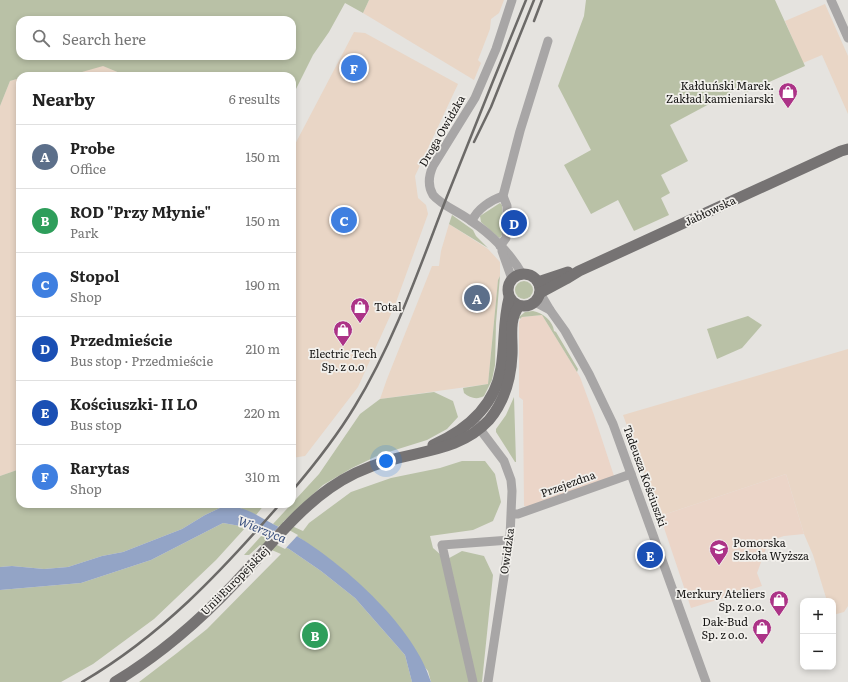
<!DOCTYPE html>
<html lang="en">
<head>
<meta charset="utf-8">
<style>
  body { margin:0; font-family:Literata,serif; background:#f6f6f6; color:#222 }
  .controls { position:absolute; right:12px; bottom:12px; display:grid; overflow:hidden; border-radius:8px; box-shadow:0 2px 6px #0003 }
  .controls button { width:36px; height:36px; display:grid; place-items:center; padding:0; border:0; border-bottom:1px solid #e0e0e0; background:#fff; color:#222; font:20px sans-serif }
  .you { position:absolute; left:386px; top:461px; width:14px; height:14px; margin:-10px; border:3px solid #fff; border-radius:50%; background:#1a73e8; box-shadow:0 0 0 6px #1a73e833 }
  .badge { display:grid; place-items:center; width:26px; height:26px; border-radius:50%; background:#ac3387; color:#fff; font-size:13px; font-weight:700 }
  .pin { position:absolute; translate:-50% -50%; border:2px solid #fff; box-shadow:0 1px 4px #0006 }
  .list { margin:0; padding:0; list-style:none }
  h2 { display:flex; justify-content:space-between; align-items:center; height:52px; margin:0; padding:0 16px; font-size:17px }
  h2 small { font-size:13px; font-weight:400; color:#767676 }
  .list li { display:grid; grid-template-columns:26px 1fr auto; gap:12px; align-items:center; box-sizing:border-box; height:64px; padding:0 16px; border-top:1px solid #e0e0e0 }
  .list b { display:block; font-size:15px; white-space:nowrap }
  .list p { margin:0; font-size:13px; white-space:nowrap; color:#767676 }
  .list em { font-size:13px; font-style:normal; color:#767676 }
  .icon { flex:none; width:22px; height:22px; fill:none; stroke:currentColor; stroke-width:2; stroke-linecap:round; stroke-linejoin:round }
  .map { position:relative; flex:none; width:848px; height:682px; overflow:hidden }
  .search { position:absolute; background:#fff; box-shadow:0 2px 6px #0003; left:16px; top:16px; width:280px; height:44px; display:flex; align-items:center; gap:10px; box-sizing:border-box; padding:0 14px; border-radius:12px; color:#767676; font-size:15px }
  .panel { position:absolute; background:#fff; box-shadow:0 2px 6px #0003; left:16px; top:72px; width:280px; height:436px; border-radius:12px }
  .map>svg:first-child { display:block }
  .industrial { fill:#e9d6c6 }
  .education { fill:#ebd5c8 }
  .green { fill:#b9c1a6; fill-rule:evenodd }
  .water { fill:#93a4c6 }
  .pier { fill:#e5e3df }
  .lines { fill:none; stroke-linecap:round; stroke-linejoin:round }
  .minor { stroke:#a8a6a6; stroke-width:9 }
  .major { stroke:#767373; stroke-width:11 }
  .rail { stroke:#6c6a68; stroke-width:2.5 }
  .labels { text-anchor:middle; stroke-width:3.5; stroke-linejoin:round; paint-order:stroke }
  .poi-label { font-size:11px; fill:#151413; stroke:#f2f0ec; text-anchor:end }
  .street-label { font-size:11px; fill:#151413; stroke:#f2f0ec }
  .water-label { font-size:12px; font-style:italic; fill:#384e7d; stroke:#f2f0ec }
</style>
</head>
<body>
<div class="map">
<svg width="848" height="682" viewBox="0 0 848 682">
  <rect width="100%" height="100%" fill="#e5e3df"/>
  <!-- industrial -->
  <g class="industrial">
    <path d="M369 0H504L499 13 491 19 490 29 478 60 481 63 474 80 363 13Z"/>
    <path d="M825 4 848 56V114L822 55 803 63 785 21Z"/>
    <path d="M354 32 365 33 458 84 415 176 418 198 426 205 428 214 395 305 358 387 305 456 292 458V150Z"/>
    <path d="M85 58 127 76H26Z"/>
    <path d="M20 78V469L0 476V106L10 81Z"/>
    <path d="M449 224 488 249 500 262V276L498 280 488 384 380 399 387 379 432 266H439L441 251Z"/>
    <path d="M848 349V606L844 612 833 615V601H827L813 555 804 534 786 474 660 516 623 415Z"/>
  </g>
  <!-- education -->
  <g class="education">
    <path d="M542 315 580 377 594 415 614 476 530 507 524 506 523 400 519 397V322L522 317Z"/>
    <path d="M786 474 804 534 784 536 769 541 757 573 762 586 691 608 660 516Z"/>
  </g>
  <!-- green -->
  <g class="green">
    <path d="M0 0H369L363 13 345 3 329 32 313 55 292 97V76H127L103 66 68 76H20V78L10 81 0 106ZM20 20H292V56H20Z"/>
    <path d="M586 0H775L805 66 745 93 741 87 670 125 688 161 661 175 670 193 661 198 669 215 634 231 618 200 591 214 564 165 591 150 558 86 584 16Z"/>
    <path d="M500 203 502 205 503 233 500 238 498 237 481 222 480 216Z"/>
    <path d="M452 215 473 230 476 236 488 248 449 224Z"/>
    <path d="M500 276 496 323 495 365 492 380 484 396C477 400 470 398 464 393L463 388 488 384 498 280Z"/>
    <circle cx="524" cy="290" r="9"/>
    <path d="M533 311C543 313 553 321 554 331L556 332 578 369 577 372 542 315 522 317 520 319 519 317 525 312Z"/>
    <path d="M748 316 762 325 742 348 717 359 707 329Z"/>
    <path d="M434 392 453 401 458 417 447 429 427 440 379 455 352 468 323 485 283 522 303 531 309 523 351 492 391 478 440 468 462 461H485L495 474 501 502 493 521 473 530 430 536 433 548 441 555 442 562 462 551 484 556 493 575 482 682H431L428 671 337 565 300 538 273 524 319 474 360 414 380 399Z"/>
    <path d="M514 397 516 462H515L496 432V429L506 415Z"/>
    <path d="M20 469V504H265L256 515 240 508 222 507 205 515 182 529 123 552 102 556 68 567 44 569 12 566 0 567V476Z"/>
    <path d="M223 523 246 527 216 560 154 619 93 664 61 682H0V590L81 583 151 560Z"/>
    <path d="M262 535 289 549 321 571 355 598 405 655 412 682H139L177 653 207 629 281 554 260 545 249 555H244Z"/>
  </g>
  <!-- water -->
  <path class="water" d="M222 507C228 508 235 507 240 508 252 511 263 519 273 524 282 529 292 533 300 538 347 567 415 628 431 682H412L405 655 355 598 321 571 289 549 246 527 223 523 151 560 81 583 0 590V567L12 566 44 569 68 567 102 556 123 552 182 529 205 515Z"/>
  <!-- pier -->
  <path class="pier" d="M280 525 298 535 285 549 267 540Z"/>
  <g class="lines">
    <!-- minor -->
    <g class="minor">
      <path d="M512 0 496 49 475 98 433 166C429 175 427 185 433 195 441 205 461 213 471 221 491 234 511 254 522 274"/>
      <path d="M831 0 848 38"/>
      <path d="M472 221C477 209 491 200 503 196"/>
      <path d="M500 246 506 238 507 222V206L503 196 520 131 548 41"/>
      <path d="M502 251 512 279"/>
      <path d="M540 293 550 310 565 331 589 374 613 424 706 682"/>
      <path d="M535 302 550 310"/>
      <path d="M476 424 504 461 511 480 512 491 510 537 488 682"/>
      <path d="M512 514H518L631 474"/>
      <path d="M473 682 442 545 510 540"/>
    </g>
    <!-- major -->
    <g class="major">
      <circle cx="524" cy="290" r="16"/>
      <path d="M538 282 568 272"/>
      <path d="M540 293 566 279 579 271 841 151 848 149"/>
      <path d="M433 445C466 430 495 406 501 368 505 344 503 321 509 298"/>
      <path d="M115 682C158 656 199 621 234 584 265 552 293 514 330 488 347 476 367 467 387 461 424 450 461 450 489 420 504 402 511 378 512 355 513 338 508 321 519 306"/>
    </g>
    <!-- rail -->
    <g class="rail">
      <path d="M534 21 542 0"/>
      <path d="M474 142 491 107 534 0"/>
      <path d="M292 491C315 464 337 436 355 406 394 342 419 269 446 199 472 133 499 66 526 0"/>
      <path d="M82 682C161 636 221 572 280 504"/>
    </g>
  </g>
  <!-- icons -->
  <defs>
    <g id="shop-pin" transform="scale(1)"><path d="M0 17L-7.5 6A9.5 9.5 0 1 1 7.5 6Z" fill="#ac3387" stroke="#f2f0ec"/><path d="M-5-2.5h2.3a2.7 3.5 0 0 1 5.4 0H5L5.5 6h-11ZM-1.5-2.5h3a1.5 2.3 0 0 0-3 0Z" fill="#fff"/></g>
    <g id="university-pin" transform="scale(1)"><path d="M0 17L-7.5 6A9.5 9.5 0 1 1 7.5 6Z" fill="#ac3387" stroke="#f2f0ec"/><path d="M0-5L7-2L0 1L-7-2ZM-4 1L0 2.5L4 1V4Q0 6-4 4Z" fill="#fff"/></g>
  </defs>
  <g fill-rule="evenodd">
    <use href="#shop-pin" x="788" y="92"/>
    <use href="#shop-pin" x="360" y="307"/>
    <use href="#shop-pin" x="343" y="330"/>
    <use href="#university-pin" x="719" y="549"/>
    <use href="#shop-pin" x="779" y="600"/>
    <use href="#shop-pin" x="762" y="628"/>
  </g>
  <g class="labels">
    <!-- poi labels -->
    <g class="poi-label">
      <text x="774" y="90">Kałduński Marek.<tspan x="774" dy="13">Zakład kamieniarski</tspan></text>
      <text x="374" y="311" text-anchor="start">Total</text>
      <text x="343" y="358" text-anchor="middle">Electric Tech<tspan x="343" dy="13">Sp. z o.o</tspan></text>
      <text x="733" y="547" text-anchor="start">Pomorska<tspan x="733" dy="13">Szkoła Wyższa</tspan></text>
      <text x="765" y="598">Merkury Ateliers<tspan x="765" dy="13">Sp. z o.o.</tspan></text>
      <text x="748" y="626">Dak-Bud<tspan x="748" dy="13">Sp. z o.o.</tspan></text>
    </g>
    <!-- street labels -->
    <g class="street-label">
      <text transform="translate(442 131) rotate(-60)" y="4">Droga Owidzka</text>
      <text transform="translate(710 211) rotate(-25)" y="4">Jabłowska</text>
      <text transform="translate(645 476) rotate(70)" y="4">Tadeusza Kościuszki</text>
      <text transform="translate(568 484) rotate(-20)" y="4">Przejezdna</text>
      <text transform="translate(507 551) rotate(-82)" y="4">Owidzka</text>
      <text transform="translate(235 581) rotate(-45)" y="4">Unii Europejskiej</text>
    </g>
    <!-- water labels -->
    <g class="water-label">
      <text transform="translate(262 530) rotate(22)" y="4">Wierzyca</text>
    </g>
  </g>
</svg>
<div class="controls">
<button>+</button>
<button>−</button>
</div>
<div class="you"></div>
<div class="pin badge" style="left:477px;top:298px;background:#5c6f8a">A</div>
<div class="pin badge" style="left:315px;top:635px;background:#2e9e5b">B</div>
<div class="pin badge" style="left:344px;top:220px;background:#3f7fe0">C</div>
<div class="pin badge" style="left:514px;top:223px;background:#1a4fb4">D</div>
<div class="pin badge" style="left:650px;top:555px;background:#1a4fb4">E</div>
<div class="pin badge" style="left:354px;top:68px;background:#3f7fe0">F</div>
<div class="search"><svg class="icon" aria-label="search" viewBox="0 0 24 24"><circle cx="10" cy="10" r="6"/><path d="M15 15l6 6"/></svg>Search here</div>
<section class="panel">
<h2>Nearby<small>6 results</small></h2>
<ul class="list">
<li><span class="badge" style="background:#5c6f8a">A</span><div><b>Probe</b><p>Office</p></div><em>150 m</em></li>
<li><span class="badge" style="background:#2e9e5b">B</span><div><b>ROD &quot;Przy Młynie&quot;</b><p>Park</p></div><em>150 m</em></li>
<li><span class="badge" style="background:#3f7fe0">C</span><div><b>Stopol</b><p>Shop</p></div><em>190 m</em></li>
<li><span class="badge" style="background:#1a4fb4">D</span><div><b>Przedmieście</b><p>Bus stop · Przedmieście</p></div><em>210 m</em></li>
<li><span class="badge" style="background:#1a4fb4">E</span><div><b>Kościuszki- II LO</b><p>Bus stop</p></div><em>220 m</em></li>
<li><span class="badge" style="background:#3f7fe0">F</span><div><b>Rarytas</b><p>Shop</p></div><em>310 m</em></li>
</ul>
</section>
</div>
</body>
</html>
